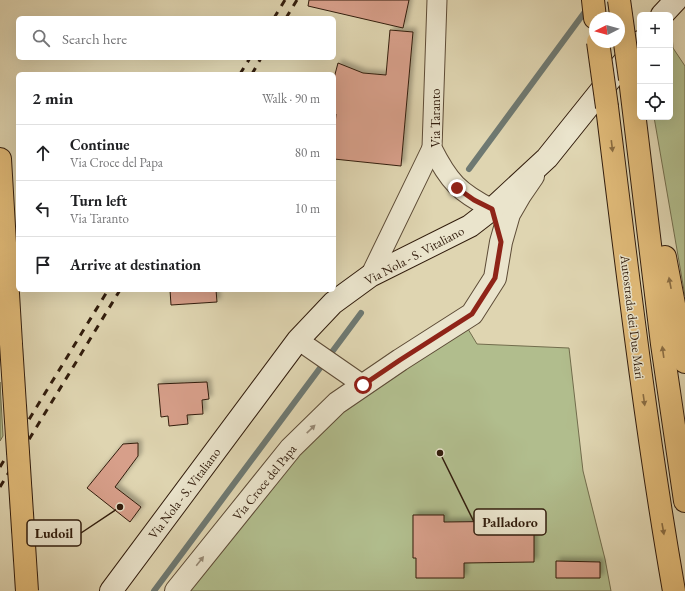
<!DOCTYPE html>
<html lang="en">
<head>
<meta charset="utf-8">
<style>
  body { margin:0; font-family:"EB Garamond",serif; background:#f2f2f2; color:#202124 }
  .controls { position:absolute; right:12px; top:12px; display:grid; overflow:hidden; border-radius:6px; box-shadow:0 4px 16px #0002 }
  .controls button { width:36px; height:36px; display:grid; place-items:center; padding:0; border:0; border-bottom:1px solid #e0e0e0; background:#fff; color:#202124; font:20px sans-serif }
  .compass { position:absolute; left:589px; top:12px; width:36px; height:36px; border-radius:50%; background:#fff; box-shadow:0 4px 16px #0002; rotate:264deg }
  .stop { position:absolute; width:12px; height:12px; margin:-9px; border:3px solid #8f2418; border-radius:50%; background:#fff }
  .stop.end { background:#8f2418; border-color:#fff; box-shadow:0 1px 4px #0008 }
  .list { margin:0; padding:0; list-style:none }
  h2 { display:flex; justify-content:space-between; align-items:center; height:52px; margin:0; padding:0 16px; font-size:17px }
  h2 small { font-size:13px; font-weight:400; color:#757577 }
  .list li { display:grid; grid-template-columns:26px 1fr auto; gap:12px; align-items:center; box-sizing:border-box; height:56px; padding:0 16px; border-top:1px solid #e0e0e0 }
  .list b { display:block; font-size:15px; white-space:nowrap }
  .list p { margin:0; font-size:13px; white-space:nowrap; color:#757577 }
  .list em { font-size:13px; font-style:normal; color:#757577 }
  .icon { flex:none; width:22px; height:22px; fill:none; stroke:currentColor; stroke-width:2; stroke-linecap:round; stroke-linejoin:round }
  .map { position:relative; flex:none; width:685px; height:591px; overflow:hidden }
  .search { position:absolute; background:#fff; box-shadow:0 4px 16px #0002; left:16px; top:16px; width:320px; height:44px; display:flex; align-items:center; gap:10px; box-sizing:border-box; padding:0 14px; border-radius:6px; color:#757577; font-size:15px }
  .panel { position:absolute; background:#fff; box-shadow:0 4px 16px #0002; left:16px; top:72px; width:320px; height:220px; border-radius:6px }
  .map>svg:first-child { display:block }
  .green { fill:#b1bd8d; stroke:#726d4d }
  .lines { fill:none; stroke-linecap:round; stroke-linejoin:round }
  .stream { stroke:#6e7972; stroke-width:6 }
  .building { fill:#d79f8a; stroke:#321d0d; filter:url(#shadow) }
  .minor-casing { stroke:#5d4b36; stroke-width:21 }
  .tertiary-casing { stroke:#5d4b36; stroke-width:24 }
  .secondary-casing { stroke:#321d0d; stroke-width:24 }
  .primary-casing { stroke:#321d0d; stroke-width:24 }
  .motorway-casing { stroke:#321d0d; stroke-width:24 }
  .minor { stroke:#eae4cc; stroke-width:19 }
  .tertiary { stroke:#eae4cc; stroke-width:22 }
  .secondary { stroke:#eae4cc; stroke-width:22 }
  .primary { stroke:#e0ba78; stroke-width:22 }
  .motorway { stroke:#e0ba78; stroke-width:22 }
  .rail { stroke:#321d0d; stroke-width:3; stroke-dasharray:7 7; stroke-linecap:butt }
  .primary-bridge-casing { stroke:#321d0d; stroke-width:24; stroke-linecap:butt }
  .motorway-bridge-casing { stroke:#321d0d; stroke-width:24; stroke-linecap:butt }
  .primary-bridge { stroke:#e0ba78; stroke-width:22 }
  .motorway-bridge { stroke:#e0ba78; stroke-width:22 }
  .oneway { fill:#896c42 }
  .oneway2 { fill:#978a76 }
  .route { stroke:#8f2418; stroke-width:5 }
  .labels { text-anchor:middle; stroke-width:3; stroke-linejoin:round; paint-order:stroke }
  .street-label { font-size:13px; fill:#321d0d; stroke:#eae4cc }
  .leader { fill:none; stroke:#321d0d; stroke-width:1.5 }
  .callout-dot { fill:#321d0d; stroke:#eae4cc; stroke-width:1.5 }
  .callout { fill:#eae4cc; stroke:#321d0d; stroke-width:1.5 }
  .callout-label { font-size:14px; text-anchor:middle; font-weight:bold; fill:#321d0d }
</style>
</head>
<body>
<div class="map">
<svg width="685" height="591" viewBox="0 0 685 591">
  <defs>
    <filter id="shadow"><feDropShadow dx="3.5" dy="-3.5" stdDeviation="2" flood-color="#0004"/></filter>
  </defs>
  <rect width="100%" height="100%" fill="#dfd5b1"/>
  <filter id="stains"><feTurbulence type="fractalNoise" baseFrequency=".005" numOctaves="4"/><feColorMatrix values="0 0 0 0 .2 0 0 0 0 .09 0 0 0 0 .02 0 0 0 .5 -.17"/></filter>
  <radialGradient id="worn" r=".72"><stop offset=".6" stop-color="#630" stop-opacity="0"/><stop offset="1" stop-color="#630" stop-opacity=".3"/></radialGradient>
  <!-- green -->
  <g class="green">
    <path d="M670 34 672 35 673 48 685 66V296L654 117H670Z"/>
    <path d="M468 329 477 344 569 348 583 471 605 559 611 591H189L312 435 357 400Z"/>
    <path d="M0 382 3 436 0 441Z"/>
  </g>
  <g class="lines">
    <!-- stream -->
    <g class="stream">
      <path d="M469 169 587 9"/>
      <path d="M154 591 361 313"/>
    </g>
  </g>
  <!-- building -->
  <g class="building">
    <path d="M309 0H409L403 28 308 6Z"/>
    <path d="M390 30 413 32 401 166 334 159V135L336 114H334V78L338 63 363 73 386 75Z"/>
    <path d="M170 290H216L217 302 171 305Z"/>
    <path d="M207 382 209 399 202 400 203 414 187 415 188 424 169 426 168 416 161 417 158 384Z"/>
    <path d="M138 443V456L115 487 141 507 130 522 87 488 123 444Z"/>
    <path d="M413 515H444V522L534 521V562L464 563V578H416V558H413Z"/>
    <path d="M556 561 600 562V578H556Z"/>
  </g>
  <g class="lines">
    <!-- minor casing -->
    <g class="minor-casing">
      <g id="minor">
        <path d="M437 0 432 148C449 182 459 192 492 209"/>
        <path d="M370 276 432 148"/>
        <path d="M298 340 363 385"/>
      </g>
    </g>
    <!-- tertiary casing -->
    <g class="tertiary-casing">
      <path id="tertiary" d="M176 591 291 448 337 403 400 360 472 314 495 278 501 242 509 214 520 195 533 176"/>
    </g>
    <!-- secondary casing -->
    <g class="secondary-casing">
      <g id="secondary">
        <path d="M662 15 676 0"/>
        <path d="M111 591 298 340 333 303 370 276 470 226 492 209 547 158 640 42"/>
      </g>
    </g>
    <!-- primary casing -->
    <g class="primary-casing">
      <path id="primary" d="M0 159 11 344"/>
    </g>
    <!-- motorway casing -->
    <g class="motorway-casing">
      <g id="motorway">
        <path d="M593 0 595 18"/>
        <path d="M630 79 662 344 685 501"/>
        <path d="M607 107C627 269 646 431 674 591"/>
        <path d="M665 257 685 362"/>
      </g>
    </g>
    <!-- minor -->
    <use href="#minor" class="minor"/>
    <!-- tertiary -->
    <use href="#tertiary" class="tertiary"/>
    <!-- secondary -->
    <use href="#secondary" class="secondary"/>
    <!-- primary -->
    <use href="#primary" class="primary"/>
    <!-- motorway -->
    <use href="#motorway" class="motorway"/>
    <!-- rail -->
    <g class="rail">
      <path d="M274 18 285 0"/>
      <path d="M286 18 297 0"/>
      <path d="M240 74 250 58"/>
      <path d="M252 74 261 58"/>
      <path d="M0 467 108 290"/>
      <path d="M0 487 120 290"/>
    </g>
    <!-- primary-bridge casing -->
    <g class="primary-bridge-casing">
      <path id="primary-bridge" d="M11 344 27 591"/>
    </g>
    <!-- motorway-bridge casing -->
    <g class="motorway-bridge-casing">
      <g id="motorway-bridge">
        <path d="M619 0 630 79"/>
        <path d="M598 42 607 107"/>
      </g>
    </g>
    <!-- primary-bridge -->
    <use href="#primary-bridge" class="primary-bridge"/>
    <!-- motorway-bridge -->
    <use href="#motorway-bridge" class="motorway-bridge"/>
  </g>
  <!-- one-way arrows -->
  <defs><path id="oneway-solid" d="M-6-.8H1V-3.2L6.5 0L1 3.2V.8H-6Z"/></defs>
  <g class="oneway">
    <use href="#oneway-solid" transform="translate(612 146) rotate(83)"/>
    <use href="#oneway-solid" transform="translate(670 283) rotate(-101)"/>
    <use href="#oneway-solid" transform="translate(663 352) rotate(-98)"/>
    <use href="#oneway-solid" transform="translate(644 400) rotate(82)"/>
    <use href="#oneway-solid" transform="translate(663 529) rotate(80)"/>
  </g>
  <g class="oneway2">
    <use href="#oneway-solid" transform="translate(311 429) rotate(-44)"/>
    <use href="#oneway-solid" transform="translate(200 561) rotate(-51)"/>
  </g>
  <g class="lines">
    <!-- route -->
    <path class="route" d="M363 385 400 360 472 314 495 278 501 242 492 209 474 200 457 188"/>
  </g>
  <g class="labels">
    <!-- street labels -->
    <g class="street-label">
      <text transform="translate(435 118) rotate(-90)" y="5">Via Taranto</text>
      <text transform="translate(414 255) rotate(-28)" y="5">Via Nola - S. Vitaliano</text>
      <text transform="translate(633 317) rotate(83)" y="5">Autostrada dei Due Mari</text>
      <text transform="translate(264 482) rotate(-51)" y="5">Via Croce del Papa</text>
      <text transform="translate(184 493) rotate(-53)" y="5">Via Nola - S. Vitaliano</text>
    </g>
  </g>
  <!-- callouts -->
  <path class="leader" d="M440 453L474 522M120 507L81 533"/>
  <g class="callout-dot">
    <circle cx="440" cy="453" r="4"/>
    <circle cx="120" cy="507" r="4"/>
  </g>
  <g class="callout">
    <rect x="474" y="509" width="72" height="26" rx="4"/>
    <rect x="27" y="520" width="54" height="26" rx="4"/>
  </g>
  <g class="callout-label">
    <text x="510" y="527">Palladoro</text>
    <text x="54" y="538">Ludoil</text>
  </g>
  <rect width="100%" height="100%" filter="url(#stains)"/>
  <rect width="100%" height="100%" fill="url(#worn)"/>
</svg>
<div class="controls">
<button>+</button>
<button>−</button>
<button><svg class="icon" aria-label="locate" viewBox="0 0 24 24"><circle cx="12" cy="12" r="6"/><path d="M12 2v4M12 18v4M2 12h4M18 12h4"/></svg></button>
</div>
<svg class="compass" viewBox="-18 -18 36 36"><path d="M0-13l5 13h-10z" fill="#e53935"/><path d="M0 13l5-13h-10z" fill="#757577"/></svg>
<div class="stop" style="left:363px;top:385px"></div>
<div class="stop end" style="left:457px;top:188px"></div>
<div class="search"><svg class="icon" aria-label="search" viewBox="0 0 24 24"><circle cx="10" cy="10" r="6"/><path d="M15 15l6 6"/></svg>Search here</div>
<section class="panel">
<h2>2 min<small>Walk · 90 m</small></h2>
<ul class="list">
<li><svg class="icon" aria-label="ahead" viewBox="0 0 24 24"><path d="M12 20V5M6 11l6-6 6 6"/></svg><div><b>Continue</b><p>Via Croce del Papa</p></div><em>80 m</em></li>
<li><svg class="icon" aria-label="left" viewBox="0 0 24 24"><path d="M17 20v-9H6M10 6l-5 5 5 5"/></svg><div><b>Turn left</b><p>Via Taranto</p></div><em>10 m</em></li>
<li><svg class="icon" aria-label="arrive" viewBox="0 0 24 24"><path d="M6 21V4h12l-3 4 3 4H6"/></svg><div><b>Arrive at destination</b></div></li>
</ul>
</section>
</div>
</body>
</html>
